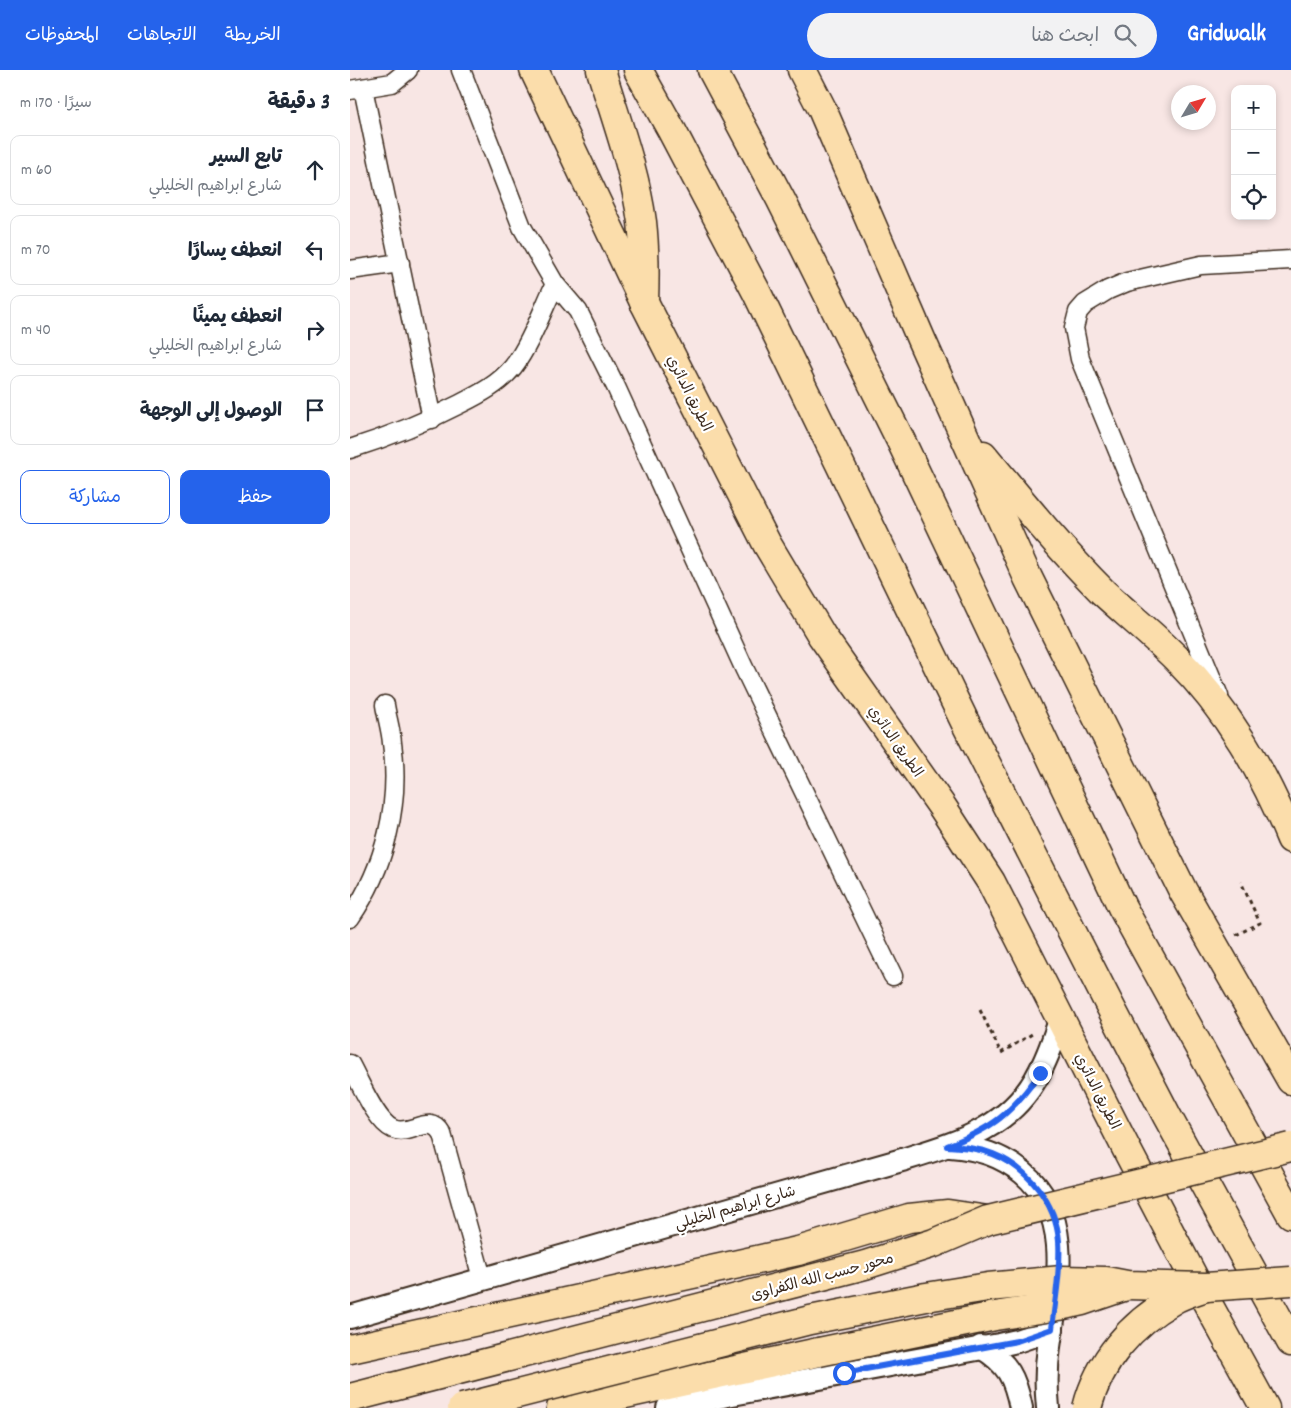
<!DOCTYPE html>
<html lang="ar">
<head>
<meta charset="utf-8">
<style>
  body { margin:0; font-family:Dekko,"Playpen Sans Arabic",sans-serif; background:#f2f2f3; color:#1f2937; direction:rtl }
  .controls { position:absolute; right:15px; top:15px; display:grid; overflow:hidden; border-radius:10px; box-shadow:0 2px 8px #0003 }
  .controls button { width:45px; height:45px; display:grid; place-items:center; padding:0; border:0; border-bottom:1px solid #e0e1e3; background:#fff; color:#1f2937; font:25px sans-serif }
  .compass { position:absolute; left:821px; top:15px; width:45px; height:45px; border-radius:50%; background:#fff; box-shadow:0 2px 8px #0003; rotate:52deg }
  .stop { position:absolute; width:15px; height:15px; margin:-11px; border:4px solid #2563eb; border-radius:50%; background:#fff }
  .stop.end { background:#2563eb; border-color:#fff; box-shadow:0 1px 5px #0008 }
  .list { margin:0; padding:0; list-style:none }
  h2 { display:flex; justify-content:space-between; align-items:center; height:65px; margin:0; padding:0 20px; font-size:21px }
  h2 small { font-size:16px; font-weight:400; color:#747a83 }
  .list li { display:grid; grid-template-columns:32px 1fr auto; gap:15px; align-items:center; box-sizing:border-box; height:70px; margin:0 10px 10px; padding:0 10px; border:1px solid #e0e1e3; border-radius:10px }
  .list b { display:block; font-size:19px; white-space:nowrap }
  .list p { margin:0; font-size:16px; white-space:nowrap; color:#747a83 }
  .list em { font-size:16px; font-style:normal; color:#747a83 }
  .actions { display:flex; gap:10px; padding:15px 20px }
  .actions a { flex:1; padding:11px 0; border:1px solid #2563eb; border-radius:10px; text-align:center; font-size:18px; color:#2563eb }
  .actions .main { background:#2563eb; color:#fff }
  .icon { flex:none; width:28px; height:28px; fill:none; stroke:currentColor; stroke-width:2; stroke-linecap:round; stroke-linejoin:round }
  .map { position:relative; flex:none; width:941px; height:1338px; overflow:hidden; direction:ltr }
  header { display:flex; align-items:center; gap:30px; box-sizing:border-box; height:70px; padding:0 25px; background:#2563eb; color:#fff }
  header strong { font-size:24px }
  nav { display:flex; gap:28px; margin-inline-start:auto; font-size:18px }
  .search { width:350px; height:45px; background:#f2f2f3; display:flex; align-items:center; gap:12px; box-sizing:border-box; padding:0 18px; border-radius:28px; color:#747a83; font-size:19px }
  main { display:flex }
  aside { flex:1; background:#fff }
  .map>svg:first-child { display:block }
  .lines { fill:none; stroke-linecap:round; stroke-linejoin:round }
  .minor-casing { stroke:#3b2a1e; stroke-width:21 }
  .tertiary-casing { stroke:#3b2a1e; stroke-width:26 }
  .primary-casing { stroke:#3b2a1e; stroke-width:31 }
  .trunk-casing { stroke:#3b2a1e; stroke-width:31 }
  .motorway-casing { stroke:#3b2a1e; stroke-width:31 }
  .path { stroke:#3b2a1e; stroke-width:3; stroke-dasharray:4 4; stroke-linecap:butt }
  .minor { stroke:#fff; stroke-width:18 }
  .tertiary { stroke:#fff; stroke-width:22 }
  .primary { stroke:#fbddab; stroke-width:28 }
  .trunk { stroke:#fbddab; stroke-width:28 }
  .motorway { stroke:#fbddab; stroke-width:28 }
  .primary-bridge-casing { stroke:#3b2a1e; stroke-width:31; stroke-linecap:butt }
  .trunk-bridge-casing { stroke:#3b2a1e; stroke-width:31; stroke-linecap:butt }
  .primary-bridge { stroke:#fbddab; stroke-width:28 }
  .trunk-bridge { stroke:#fbddab; stroke-width:28 }
  .route { stroke:#2563eb; stroke-width:6 }
  .labels { text-anchor:middle; stroke-width:4.5; stroke-linejoin:round; paint-order:stroke }
  .street-label { font-size:15px; fill:#3b2a1e; stroke:#fff }
</style>
</head>
<body>
<header>
<strong>Gridwalk</strong>
<div class="search"><svg class="icon" aria-label="search" viewBox="0 0 24 24"><circle cx="10" cy="10" r="6"/><path d="M15 15l6 6"/></svg>ابحث هنا</div>
<nav><a>الخريطة</a><a>الاتجاهات</a><a>المحفوظات</a></nav>
</header>
<main>
<div class="map">
<svg width="941" height="1338" viewBox="0 0 941 1338">
  <rect width="100%" height="100%" fill="#f8e6e4"/>
  <filter id="ink" filterUnits="userSpaceOnUse"><feTurbulence type="fractalNoise" baseFrequency=".02" numOctaves="2"/><feDisplacementMap in="SourceGraphic" scale="10" xChannelSelector="R" yChannelSelector="G"/><feConvolveMatrix kernelMatrix="1 2 1 2 8 2 1 2 1" color-interpolation-filters="sRGB"/></filter>
  <g filter="url(#ink)">
    <g class="lines">
      <!-- minor casing -->
      <g class="minor-casing">
        <g id="minor">
          <path d="M111 0 172 157 205 214 228 241 266 317 394 598 543 906"/>
          <path d="M13 18 82 349"/>
          <path d="M0 20 42 13 58 0"/>
          <path d="M0 200 50 193"/>
          <path d="M0 379C38 367 75 352 110 334 130 324 149 314 163 297 180 275 193 239 205 214"/>
          <path d="M869 626 730 289 724 258 728 242 735 234 758 220 777 212 851 195 941 190"/>
          <path d="M0 848C35 798 51 733 42 673 41 660 37 648 35 635"/>
          <path d="M0 994C9 1010 26 1052 43 1059 61 1067 80 1042 92 1064L132 1208"/>
        </g>
      </g>
      <!-- tertiary casing -->
      <g class="tertiary-casing">
        <g id="tertiary">
          <path d="M600 1076C628 1078 651 1085 673 1103 725 1146 707 1219 699 1277 696 1297 696 1318 698 1338"/>
          <path d="M0 1247 552 1090C607 1073 662 1058 690 1001 699 984 705 966 711 947"/>
          <path d="M631 1277C658 1293 665 1308 671 1338"/>
          <path d="M318 1338 377 1325 649 1275 667 1271 702 1259"/>
        </g>
      </g>
      <!-- primary casing -->
      <g class="primary-casing">
        <g id="primary">
          <path d="M0 1279 448 1181 559 1148 598 1144 638 1150"/>
          <path d="M211 1338 469 1282"/>
        </g>
      </g>
      <!-- trunk casing -->
      <g class="trunk-casing">
        <g id="trunk">
          <path d="M184 0 294 232 417 474 472 566 593 738 641 812 778 1082 847 1214 915 1338"/>
          <path d="M452 0 472 39 571 269 678 508 833 821 941 1010"/>
          <path d="M633 385C672 432 710 479 753 522 777 544 803 565 826 588 878 640 913 701 941 769"/>
        </g>
      </g>
      <!-- motorway casing -->
      <g class="motorway-casing">
        <g id="motorway">
          <path d="M251 0C266 50 285 100 292 152 295 179 295 206 294 232"/>
          <path d="M288 0 322 61 406 221 615 652 760 936 817 1046 941 1272"/>
          <path d="M362 0 431 130 550 369 772 837 941 1144"/>
        </g>
      </g>
      <!-- path -->
      <g class="path">
        <path d="M886 865 910 853 891 812"/>
        <path d="M630 940 651 983 682 964"/>
      </g>
      <!-- minor -->
      <use href="#minor" class="minor"/>
      <!-- tertiary -->
      <use href="#tertiary" class="tertiary"/>
      <!-- primary -->
      <use href="#primary" class="primary"/>
      <!-- trunk -->
      <use href="#trunk" class="trunk"/>
      <!-- motorway -->
      <use href="#motorway" class="motorway"/>
      <!-- primary-bridge casing -->
      <g class="primary-bridge-casing">
        <g id="primary-bridge">
          <path d="M469 1282 645 1246 709 1236 732 1231 773 1217"/>
          <path d="M0 1328 515 1195 584 1173 638 1150 941 1077"/>
          <path d="M112 1338 460 1250 576 1227 638 1217 712 1210 756 1211 777 1215 856 1217 941 1211"/>
        </g>
      </g>
      <!-- trunk-bridge casing -->
      <g class="trunk-bridge-casing">
        <path id="trunk-bridge" d="M737 1338C749 1291 781 1254 823 1230 833 1224 845 1221 856 1217"/>
      </g>
      <!-- primary-bridge -->
      <use href="#primary-bridge" class="primary-bridge"/>
      <!-- trunk-bridge -->
      <use href="#trunk-bridge" class="trunk-bridge"/>
    </g>
  </g>
  <g class="lines" filter="url(#ink)">
    <!-- route -->
    <path class="route" d="M494 1303 667 1271 702 1259C705 1230 711 1200 709 1171 706 1133 678 1098 643 1084 628 1078 613 1077 597 1076 643 1058 661 1044 690 1003"/>
  </g>
  <g class="labels">
    <!-- street labels -->
    <g class="street-label">
      <text transform="translate(340 323) rotate(63)" y="5">الطريق الدائري</text>
      <text transform="translate(546 671) rotate(55)" y="5">الطريق الدائري</text>
      <text transform="translate(748 1021) rotate(63)" y="5">الطريق الدائري</text>
      <text transform="translate(385 1137) rotate(-16)" y="5">شارع ابراهيم الخليلي</text>
      <text transform="translate(472 1206) rotate(-15)" y="5">محور حسب الله الكفراوى</text>
    </g>
  </g>
</svg>
<div class="controls">
<button>+</button>
<button>−</button>
<button><svg class="icon" aria-label="locate" viewBox="0 0 24 24"><circle cx="12" cy="12" r="6"/><path d="M12 2v4M12 18v4M2 12h4M18 12h4"/></svg></button>
</div>
<svg class="compass" viewBox="-18 -18 36 36"><path d="M0-13l5 13h-10z" fill="#e53935"/><path d="M0 13l5-13h-10z" fill="#747a83"/></svg>
<div class="stop" style="left:494px;top:1303px"></div>
<div class="stop end" style="left:690px;top:1003px"></div>
</div>
<aside>
<h2>3 دقيقة<small>سيرًا · 170 m</small></h2>
<ul class="list">
<li><svg class="icon" aria-label="ahead" viewBox="0 0 24 24"><path d="M12 20V5M6 11l6-6 6 6"/></svg><div><b>تابع السير</b><p>شارع ابراهيم الخليلي</p></div><em>60 m</em></li>
<li><svg class="icon" aria-label="left" viewBox="0 0 24 24"><path d="M17 20v-9H6M10 6l-5 5 5 5"/></svg><div><b>انعطف يسارًا</b></div><em>70 m</em></li>
<li><svg class="icon" aria-label="right" viewBox="0 0 24 24"><path d="M7 20v-9h11M14 6l5 5-5 5"/></svg><div><b>انعطف يمينًا</b><p>شارع ابراهيم الخليلي</p></div><em>40 m</em></li>
<li><svg class="icon" aria-label="arrive" viewBox="0 0 24 24"><path d="M6 21V4h12l-3 4 3 4H6"/></svg><div><b>الوصول إلى الوجهة</b></div></li>
</ul>
<div class="actions"><a class="main">حفظ</a><a>مشاركة</a></div>
</aside>
</main>
</body>
</html>
